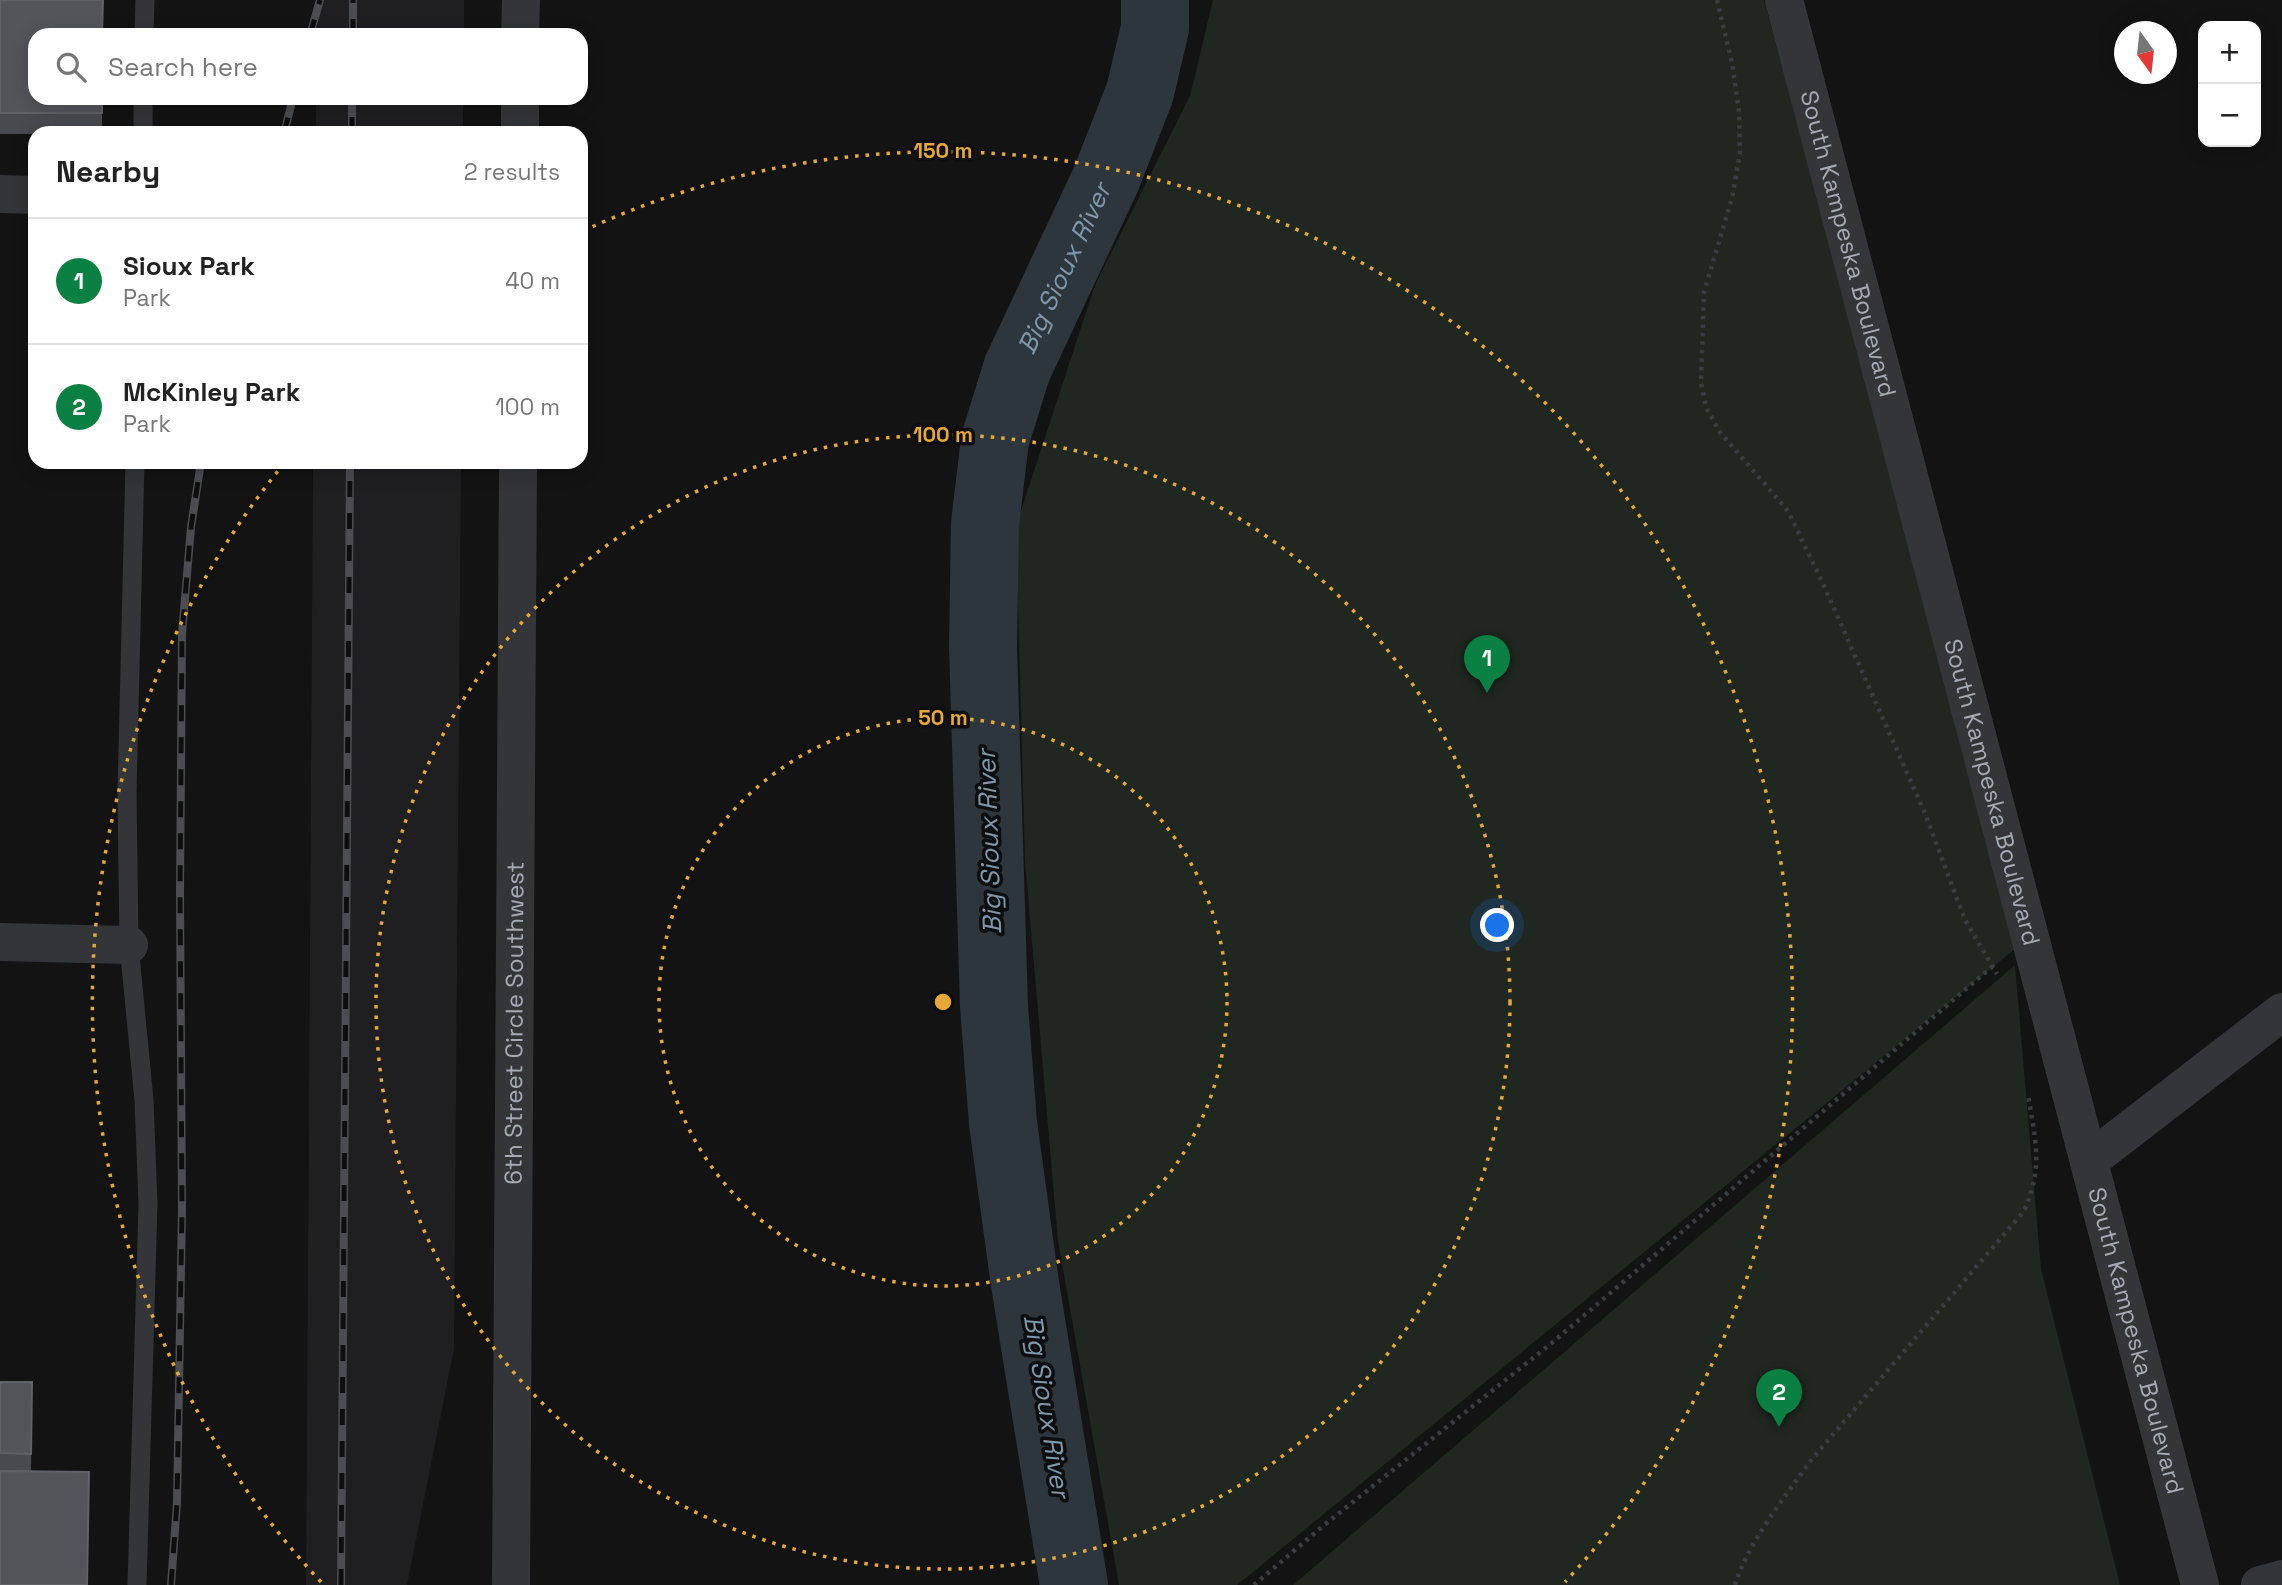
<!DOCTYPE html>
<html lang="en">
<head>
<meta charset="utf-8">
<style>
  body { margin:0; font-family:"Space Grotesk",sans-serif; background:#f2f2f2; color:#222 }
  .controls { position:absolute; right:21px; top:21px; display:grid; overflow:hidden; border-radius:14px; box-shadow:0 4px 18px #0003 }
  .controls button { width:63px; height:63px; display:grid; place-items:center; padding:0; border:0; border-bottom:2px solid #e0e0e0; background:#fff; color:#222; font:35px sans-serif }
  .compass { position:absolute; left:2114px; top:21px; width:63px; height:63px; border-radius:50%; background:#fff; box-shadow:0 4px 18px #0003; rotate:165deg }
  .you { position:absolute; left:1498px; top:926px; width:24px; height:24px; margin:-18px; border:5px solid #fff; border-radius:50%; background:#1a73e8; box-shadow:0 0 0 10px #1a73e833 }
  .badge { display:grid; place-items:center; width:46px; height:46px; border-radius:50%; background:#0b8043; color:#fff; font-size:23px; font-weight:700 }
  .pin { position:absolute; translate:-50% -58px; filter:drop-shadow(0 2px 4px #0008) }
  .pin::after { content:''; position:absolute; top:37px; width:24px; height:21px; background:inherit; clip-path:polygon(0 0,100% 0,50% 100%) }
  .list { margin:0; padding:0; list-style:none }
  h2 { display:flex; justify-content:space-between; align-items:center; height:91px; margin:0; padding:0 28px; font-size:30px }
  h2 small { font-size:23px; font-weight:400; color:#767676 }
  .list li { display:grid; grid-template-columns:46px 1fr auto; gap:21px; align-items:center; box-sizing:border-box; height:126px; padding:0 28px; border-top:2px solid #e0e0e0 }
  .list b { display:block; font-size:26px; white-space:nowrap }
  .list p { margin:0; font-size:23px; white-space:nowrap; color:#767676 }
  .list em { font-size:23px; font-style:normal; color:#767676 }
  .icon { flex:none; width:38px; height:38px; fill:none; stroke:currentColor; stroke-width:2; stroke-linecap:round; stroke-linejoin:round }
  .map { position:relative; flex:none; width:2282px; height:1585px; overflow:hidden }
  .search { position:absolute; background:#fff; box-shadow:0 4px 18px #0003; left:28px; top:28px; width:560px; height:77px; display:flex; align-items:center; gap:18px; box-sizing:border-box; padding:0 24px; border-radius:21px; color:#767676; font-size:26px }
  .panel { position:absolute; background:#fff; box-shadow:0 4px 18px #0003; left:28px; top:126px; width:560px; height:343px; border-radius:21px }
  .map>svg:first-child { display:block }
  .built { fill:#1f1f21 }
  .green { fill:#1f2720 }
  .lines { fill:none; stroke-linecap:round; stroke-linejoin:round }
  .river { stroke:#2d363c; stroke-width:68 }
  .path { stroke:#3a3c40; stroke-width:4.5; stroke-dasharray:3.5 5; stroke-linecap:butt }
  .lane { stroke:#343539; stroke-width:19 }
  .street { stroke:#343539; stroke-width:38 }
  .rail-casing { stroke:#4b4d52; stroke-width:8 }
  .rail { stroke:#0e0e0f; stroke-width:5; stroke-dasharray:16; stroke-linecap:butt }
  .wall { fill:#494a4f }
  .building { fill:#53555a; stroke:#606268; stroke-width:2 }
  .ring { fill:none; stroke:#e6a839; stroke-width:3.5; stroke-dasharray:3.5 7 }
  .labels { text-anchor:middle; stroke-width:7; stroke-linejoin:round; paint-order:stroke }
  .street-label { font-size:24px; fill:#a5aab4; stroke:#0e0e0f }
  .water-label { font-size:26px; font-style:italic; fill:#7e98ad; stroke:#0e0e0f }
  .centre { fill:#e6a839; stroke:#0e0e0f; stroke-width:3.5 }
  .ring-label { font-size:21px; text-anchor:middle; font-weight:bold; fill:#e6a839; stroke:#0e0e0f; stroke-width:7; stroke-linejoin:round; paint-order:stroke }
</style>
</head>
<body>
<div class="map">
<svg width="2282" height="1585" viewBox="0 0 2282 1585">
  <rect width="100%" height="100%" fill="#131314"/>
  <!-- built -->
  <g class="built">
    <rect x="316" y="0" width="148" height="35"/>
    <rect x="316" y="98" width="147" height="35"/>
    <path d="M313 462H461L454 1349 407 1585H306Z"/>
  </g>
  <!-- green -->
  <g class="green">
    <path d="M1213 0H1764L2021 944 1237 1585H1119L1058 1241 1025 861 1016 526 1095 285 1190 96Z"/>
    <path d="M2015 965 2041 1269 2120 1585H1293Z"/>
  </g>
  <g class="lines">
    <!-- river -->
    <path class="river" id="s1" d="M1074 1585 1025 1284 1003 1123 994 1006 983 647 985 524 995 440 1017 369 1106 179 1140 92 1155 28V0"/>
    <!-- path -->
    <g class="path">
      <path d="M1717 0 1732 63 1739 111 1740 153 1732 198 1704 292 1701 383 1706 407 1719 431 1788 511 1824 586 1924 811 1965 920 1997 974"/>
      <path d="M1254 1585 1323 1526 1553 1342 1994 965"/>
      <path d="M1735 1585C1747 1544 1786 1495 1812 1459L2024 1211C2044 1166 2035 1140 2028 1094"/>
    </g>
    <!-- lane -->
    <g class="lane">
      <path d="M144 35 145 0"/>
      <path d="M143 133V98"/>
      <path d="M135 462 127 792 129 945 144 1100 148 1204 137 1585"/>
    </g>
    <!-- street -->
    <g class="street">
      <path id="s2" d="M1784 0 2200 1585"/>
      <path d="M520 35 521 0"/>
      <path d="M520 133V98"/>
      <path d="M0 194 35 195"/>
      <path d="M0 942 129 945"/>
      <path d="M2089 1161 2282 1012"/>
      <path id="s3" d="M511 1585 518 462"/>
      <path d="M2260 1585 2282 1579"/>
    </g>
    <!-- rail casing -->
    <g class="rail-casing">
      <g id="rail">
        <path d="M310 35 320 0"/>
        <path d="M353 35V0"/>
        <path d="M284 133 293 98"/>
        <path d="M352 133V98"/>
        <path d="M171 1585 177 1503 182 1210 180 893 182 634 191 527 201 462"/>
        <path d="M341 1585 350 462"/>
      </g>
    </g>
    <!-- rail -->
    <use href="#rail" class="rail"/>
  </g>
  <!-- wall -->
  <g class="wall">
    <path d="M0 0 102 98V133H35V134H0Z"/>
    <path d="M0 1382H32L31 1472 0 1585Z"/>
  </g>
  <!-- building -->
  <g class="building">
    <path d="M0 0H103L102 35H35V98H102V113H0Z"/>
    <path d="M0 1382H32L31 1454 0 1453Z"/>
    <path d="M0 1471 89 1472 87 1585H0Z"/>
  </g>
  <!-- distance rings -->
  <g class="ring">
    <circle cx="943" cy="1002" r="284"/>
    <circle cx="943" cy="1002" r="567"/>
    <path d="M321 1582A851 851 0 0 1 282 466M583 231A851 851 0 0 1 1565 1582"/>
  </g>
  <g class="labels">
    <!-- street labels -->
    <g class="street-label">
      <text dy="8" stroke="none"><textPath href="#s2" startOffset="252">South Kampeska Boulevard</textPath></text>
      <text dy="8" stroke="none"><textPath href="#s2" startOffset="819">South Kampeska Boulevard</textPath></text>
      <text dy="8" stroke="none"><textPath href="#s3" startOffset="562">6th Street Circle Southwest</textPath></text>
      <text dy="8" stroke="none"><textPath href="#s2" startOffset="1386">South Kampeska Boulevard</textPath></text>
    </g>
    <!-- water labels -->
    <g class="water-label">
      <text dy="9" stroke="none"><textPath href="#s1" startOffset="1337">Big Sioux River</textPath></text>
      <text transform="translate(989 842) rotate(-92)" y="9">Big Sioux River</text>
      <text transform="translate(1047 1406) rotate(81)" y="9">Big Sioux River</text>
    </g>
  </g>
  <circle cx="943" cy="1002" r="10" class="centre"/>
  <g class="ring-label">
    <text x="943" y="158">150 m</text>
    <text x="943" y="442">100 m</text>
    <text x="943" y="725">50 m</text>
  </g>
</svg>
<div class="controls">
<button>+</button>
<button>−</button>
</div>
<svg class="compass" viewBox="-18 -18 36 36"><path d="M0-13l5 13h-10z" fill="#e53935"/><path d="M0 13l5-13h-10z" fill="#767676"/></svg>
<div class="you"></div>
<div class="pin badge" style="left:1487px;top:693px">1</div>
<div class="pin badge" style="left:1779px;top:1427px">2</div>
<div class="search"><svg class="icon" aria-label="search" viewBox="0 0 24 24"><circle cx="10" cy="10" r="6"/><path d="M15 15l6 6"/></svg>Search here</div>
<section class="panel">
<h2>Nearby<small>2 results</small></h2>
<ul class="list">
<li><span class="badge">1</span><div><b>Sioux Park</b><p>Park</p></div><em>40 m</em></li>
<li><span class="badge">2</span><div><b>McKinley Park</b><p>Park</p></div><em>100 m</em></li>
</ul>
</section>
</div>
</body>
</html>
